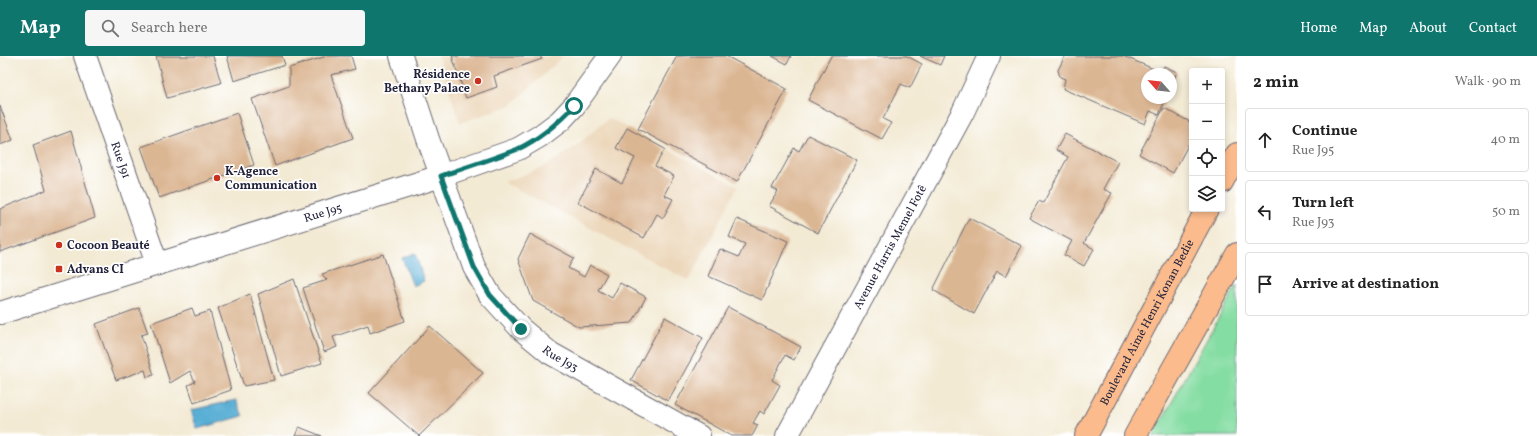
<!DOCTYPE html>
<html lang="en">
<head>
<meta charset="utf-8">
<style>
  body { margin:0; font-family:Vollkorn,serif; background:#f6f6f6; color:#222 }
  .controls { position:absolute; right:12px; top:12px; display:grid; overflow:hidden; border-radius:4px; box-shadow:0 2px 6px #0003 }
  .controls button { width:36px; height:36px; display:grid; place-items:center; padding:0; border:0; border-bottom:1px solid #e0e0e0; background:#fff; color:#222; font:20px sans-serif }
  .compass { position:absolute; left:1141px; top:12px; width:36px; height:36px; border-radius:50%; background:#fff; box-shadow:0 2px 6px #0003; rotate:297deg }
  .stop { position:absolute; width:12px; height:12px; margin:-9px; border:3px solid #0f766e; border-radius:50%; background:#fff }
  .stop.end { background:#0f766e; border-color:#fff; box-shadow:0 1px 4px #0008 }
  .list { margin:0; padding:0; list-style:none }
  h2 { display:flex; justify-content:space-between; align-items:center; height:52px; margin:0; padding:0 16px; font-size:17px }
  h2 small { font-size:13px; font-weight:400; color:#767676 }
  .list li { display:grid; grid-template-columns:26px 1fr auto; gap:12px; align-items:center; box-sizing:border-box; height:64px; margin:0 8px 8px; padding:0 8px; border:1px solid #e0e0e0; border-radius:4px }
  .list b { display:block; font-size:15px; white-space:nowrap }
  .list p { margin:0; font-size:13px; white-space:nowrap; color:#767676 }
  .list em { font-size:13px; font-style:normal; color:#767676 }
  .icon { flex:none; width:22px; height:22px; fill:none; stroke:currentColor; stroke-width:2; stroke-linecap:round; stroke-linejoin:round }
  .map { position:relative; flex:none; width:1237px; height:380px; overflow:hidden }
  header { display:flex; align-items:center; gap:24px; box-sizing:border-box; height:56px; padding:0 20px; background:#0f766e; color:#fff }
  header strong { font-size:19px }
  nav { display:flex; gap:22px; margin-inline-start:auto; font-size:14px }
  .search { width:280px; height:36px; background:#f6f6f6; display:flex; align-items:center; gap:10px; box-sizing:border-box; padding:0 14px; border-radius:4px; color:#767676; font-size:15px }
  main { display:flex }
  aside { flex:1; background:#fff }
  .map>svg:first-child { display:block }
  .built { fill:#ecd7ba }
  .green { fill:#84dda2; stroke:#53806e }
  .water { fill:#58aed4; stroke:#3d6888 }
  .building { fill:#dbb693 }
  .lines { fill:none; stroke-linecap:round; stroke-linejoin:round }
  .minor-casing { stroke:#6b6871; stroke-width:24 }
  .highway-casing { stroke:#6b6871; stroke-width:24 }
  .minor { stroke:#fff; stroke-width:22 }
  .highway { stroke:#fbbb8c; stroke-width:22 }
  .route { stroke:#0f766e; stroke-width:5 }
  .poi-dot { fill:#c8321e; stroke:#fff; stroke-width:1.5 }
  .labels { text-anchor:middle; stroke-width:3.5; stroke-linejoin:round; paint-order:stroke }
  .poi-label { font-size:12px; font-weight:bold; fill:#22223b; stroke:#fff; text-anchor:start }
  .street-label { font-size:12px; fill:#22223b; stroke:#fff }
</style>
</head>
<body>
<header>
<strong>Map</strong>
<div class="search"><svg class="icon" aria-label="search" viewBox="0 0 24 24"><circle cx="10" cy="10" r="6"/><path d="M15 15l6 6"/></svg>Search here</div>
<nav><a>Home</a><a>Map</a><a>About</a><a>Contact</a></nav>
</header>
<main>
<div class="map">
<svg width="1237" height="380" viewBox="0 0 1237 380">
  <rect width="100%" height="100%" fill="#fff"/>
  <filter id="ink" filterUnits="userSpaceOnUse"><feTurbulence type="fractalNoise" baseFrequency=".025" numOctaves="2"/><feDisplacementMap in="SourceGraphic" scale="8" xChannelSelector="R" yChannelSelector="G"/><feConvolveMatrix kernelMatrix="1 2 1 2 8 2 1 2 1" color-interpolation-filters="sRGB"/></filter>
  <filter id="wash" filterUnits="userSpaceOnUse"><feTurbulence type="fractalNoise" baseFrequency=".012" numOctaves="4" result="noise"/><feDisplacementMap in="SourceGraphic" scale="16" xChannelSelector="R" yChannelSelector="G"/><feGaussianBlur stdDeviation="0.9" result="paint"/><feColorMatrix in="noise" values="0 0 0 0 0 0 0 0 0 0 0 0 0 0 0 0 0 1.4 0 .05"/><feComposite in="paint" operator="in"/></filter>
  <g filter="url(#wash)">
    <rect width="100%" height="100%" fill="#f3ead4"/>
    <!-- built -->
    <g class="built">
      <path d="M438 0H564L511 49 460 67Z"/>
      <path d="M609 62 738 130 689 225 504 126 544 111 577 89Z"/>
    </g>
    <!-- green -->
    <path class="green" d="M1237 229V380H1153Z"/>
    <!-- water -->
    <g class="water">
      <path d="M415 197 424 225 413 230 402 202Z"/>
      <path d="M236 344 243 360 197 373 191 354Z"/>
    </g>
    <g id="blocks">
      <!-- building -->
      <g class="building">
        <path d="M156 0H213L221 27 167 42Z"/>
        <path d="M227 0H282L285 9 234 25Z"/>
        <path d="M327 0H351L355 13 331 19 353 82 275 110 252 43 289 30V12Z"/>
        <path d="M452 0H540L542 3 494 20 497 31 466 42Z"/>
        <path d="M677 0H726L787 33 737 126 638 73Z"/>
        <path d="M772 0H791L787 8Z"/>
        <path d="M831 0H907L922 8 910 32 901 28 883 63 891 67 882 83 808 44Z"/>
        <path d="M920 0H944L940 9Z"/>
        <path d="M1065 0H1123L1161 16 1164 10 1177 16 1171 30V18H1147V42H1166L1159 59 1150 55 1145 68 1063 33 1065 23 1060 21 1058 14Z"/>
        <path d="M0 50 13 84 0 89Z"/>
        <path d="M1164 52 1192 67V82L1173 117 1139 98Z"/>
        <path d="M237 57 254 109 159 142 141 91Z"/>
        <path d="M627 72 665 93 655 110 674 120 664 139 673 143 663 162 657 158 644 182 578 146 596 113 622 127 635 102 616 92Z"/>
        <path d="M71 75 95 162 0 196V153L46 134 33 89Z"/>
        <path d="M1065 78 1118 106 1103 133 1112 137 1084 187 1094 193 1084 210 1064 199 1072 185 1029 162 1039 145 1043 147 1068 101 1056 94Z"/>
        <path d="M808 79 857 104 818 177 769 150 778 135 772 132 794 92 799 95Z"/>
        <path d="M969 162 1022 190 1006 220 997 215 974 258 933 234Z"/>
        <path d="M737 163 788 185 762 244 708 220 720 193 739 201 745 188 729 181Z"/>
        <path d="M530 178 574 202 568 212 584 221 590 209 607 218 598 234 612 242 620 227 646 241 632 267 579 271 533 245 518 203Z"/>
        <path d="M383 198 405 265 370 277 368 269 333 281 337 291 324 296 303 232 327 224 322 218Z"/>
        <path d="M294 223 322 307 281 320 258 238Z"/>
        <path d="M250 238 274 324 244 330 218 252Z"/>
        <path d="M728 251 801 291 794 304 785 299 772 324 780 329 764 358 760 355 753 367 758 369 752 380H732L675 349Z"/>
        <path d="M139 252 148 277 141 279 154 319 147 321 145 314 116 324 96 268Z"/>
        <path d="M192 252 195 260 210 255 231 334 194 347 188 329 195 326 190 315 170 327 151 267Z"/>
        <path d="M665 261 703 282 668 345 631 324Z"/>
        <path d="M430 270 483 317 419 380 369 337Z"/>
        <path d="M299 371 322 380H295Z"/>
      </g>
    </g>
  </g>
  <g filter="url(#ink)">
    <use href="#blocks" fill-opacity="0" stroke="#6b6871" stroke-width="1"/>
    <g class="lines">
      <!-- minor casing -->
      <g class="minor-casing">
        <g id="minor">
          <path id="s1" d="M85 0 157 208"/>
          <path id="s2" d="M401 0 428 83 474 211 490 239 521 273 550 297 699 380"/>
          <path id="s3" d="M0 257 441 120 518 93 540 80 560 65 574 50 610 0"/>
          <path id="s4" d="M787 380 924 128 963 56 989 0"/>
        </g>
      </g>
      <!-- highway casing -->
      <g class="highway-casing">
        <g id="highway">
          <path d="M1222 126 1237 98"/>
          <path id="s5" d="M1086 380 1207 153"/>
          <path d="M1135 380 1237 198"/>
        </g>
      </g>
      <!-- minor -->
      <use href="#minor" class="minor"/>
      <!-- highway -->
      <use href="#highway" class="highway"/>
    </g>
  </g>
  <g class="lines" filter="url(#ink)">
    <!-- route -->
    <path class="route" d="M521 273 490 239 474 211 441 120C466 111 493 103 518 93 539 83 558 67 574 50"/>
  </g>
  <!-- markers -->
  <g class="poi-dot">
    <circle cx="478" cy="25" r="4"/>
    <circle cx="217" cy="122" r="4"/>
    <circle cx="59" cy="189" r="4"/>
    <rect x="55" y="209" width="8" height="8" rx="2"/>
  </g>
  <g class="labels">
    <!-- poi labels -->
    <g class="poi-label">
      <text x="470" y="22" text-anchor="end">Résidence<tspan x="470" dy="14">Bethany Palace</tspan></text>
      <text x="225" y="119">K-Agence<tspan x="225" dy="14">Communication</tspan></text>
      <text x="67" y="193">Cocoon Beauté</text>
      <text x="67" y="217">Advans CI</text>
    </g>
    <!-- street labels -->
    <g class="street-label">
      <text dy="4" stroke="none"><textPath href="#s1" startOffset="110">Rue J91</textPath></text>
      <text dy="4" stroke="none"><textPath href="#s3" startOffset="338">Rue J95</textPath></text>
      <text dy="4" stroke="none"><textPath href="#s4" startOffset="215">Avenue Harris Memel Fotê</textPath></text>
      <text dy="4" stroke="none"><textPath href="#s5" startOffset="129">Boulevard Aimé Henri Konan Bedie</textPath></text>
      <text dy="4" stroke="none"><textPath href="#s2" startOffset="351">Rue J93</textPath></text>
    </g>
  </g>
</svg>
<div class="controls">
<button>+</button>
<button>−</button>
<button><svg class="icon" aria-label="locate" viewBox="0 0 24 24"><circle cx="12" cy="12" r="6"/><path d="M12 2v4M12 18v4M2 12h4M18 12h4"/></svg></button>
<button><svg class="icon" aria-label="layers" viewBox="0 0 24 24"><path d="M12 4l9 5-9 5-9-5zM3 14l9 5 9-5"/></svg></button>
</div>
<svg class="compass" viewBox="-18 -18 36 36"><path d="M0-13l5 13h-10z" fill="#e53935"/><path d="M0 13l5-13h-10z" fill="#767676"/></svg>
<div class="stop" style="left:574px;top:50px"></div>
<div class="stop end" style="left:521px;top:273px"></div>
</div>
<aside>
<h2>2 min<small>Walk · 90 m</small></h2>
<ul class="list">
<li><svg class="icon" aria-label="ahead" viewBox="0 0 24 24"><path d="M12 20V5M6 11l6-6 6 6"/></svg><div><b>Continue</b><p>Rue J95</p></div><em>40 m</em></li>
<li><svg class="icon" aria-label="left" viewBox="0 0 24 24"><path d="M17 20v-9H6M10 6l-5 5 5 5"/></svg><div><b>Turn left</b><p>Rue J93</p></div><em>50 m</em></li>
<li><svg class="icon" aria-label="arrive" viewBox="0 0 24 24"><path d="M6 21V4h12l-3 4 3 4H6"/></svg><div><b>Arrive at destination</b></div></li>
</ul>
</aside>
</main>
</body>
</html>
